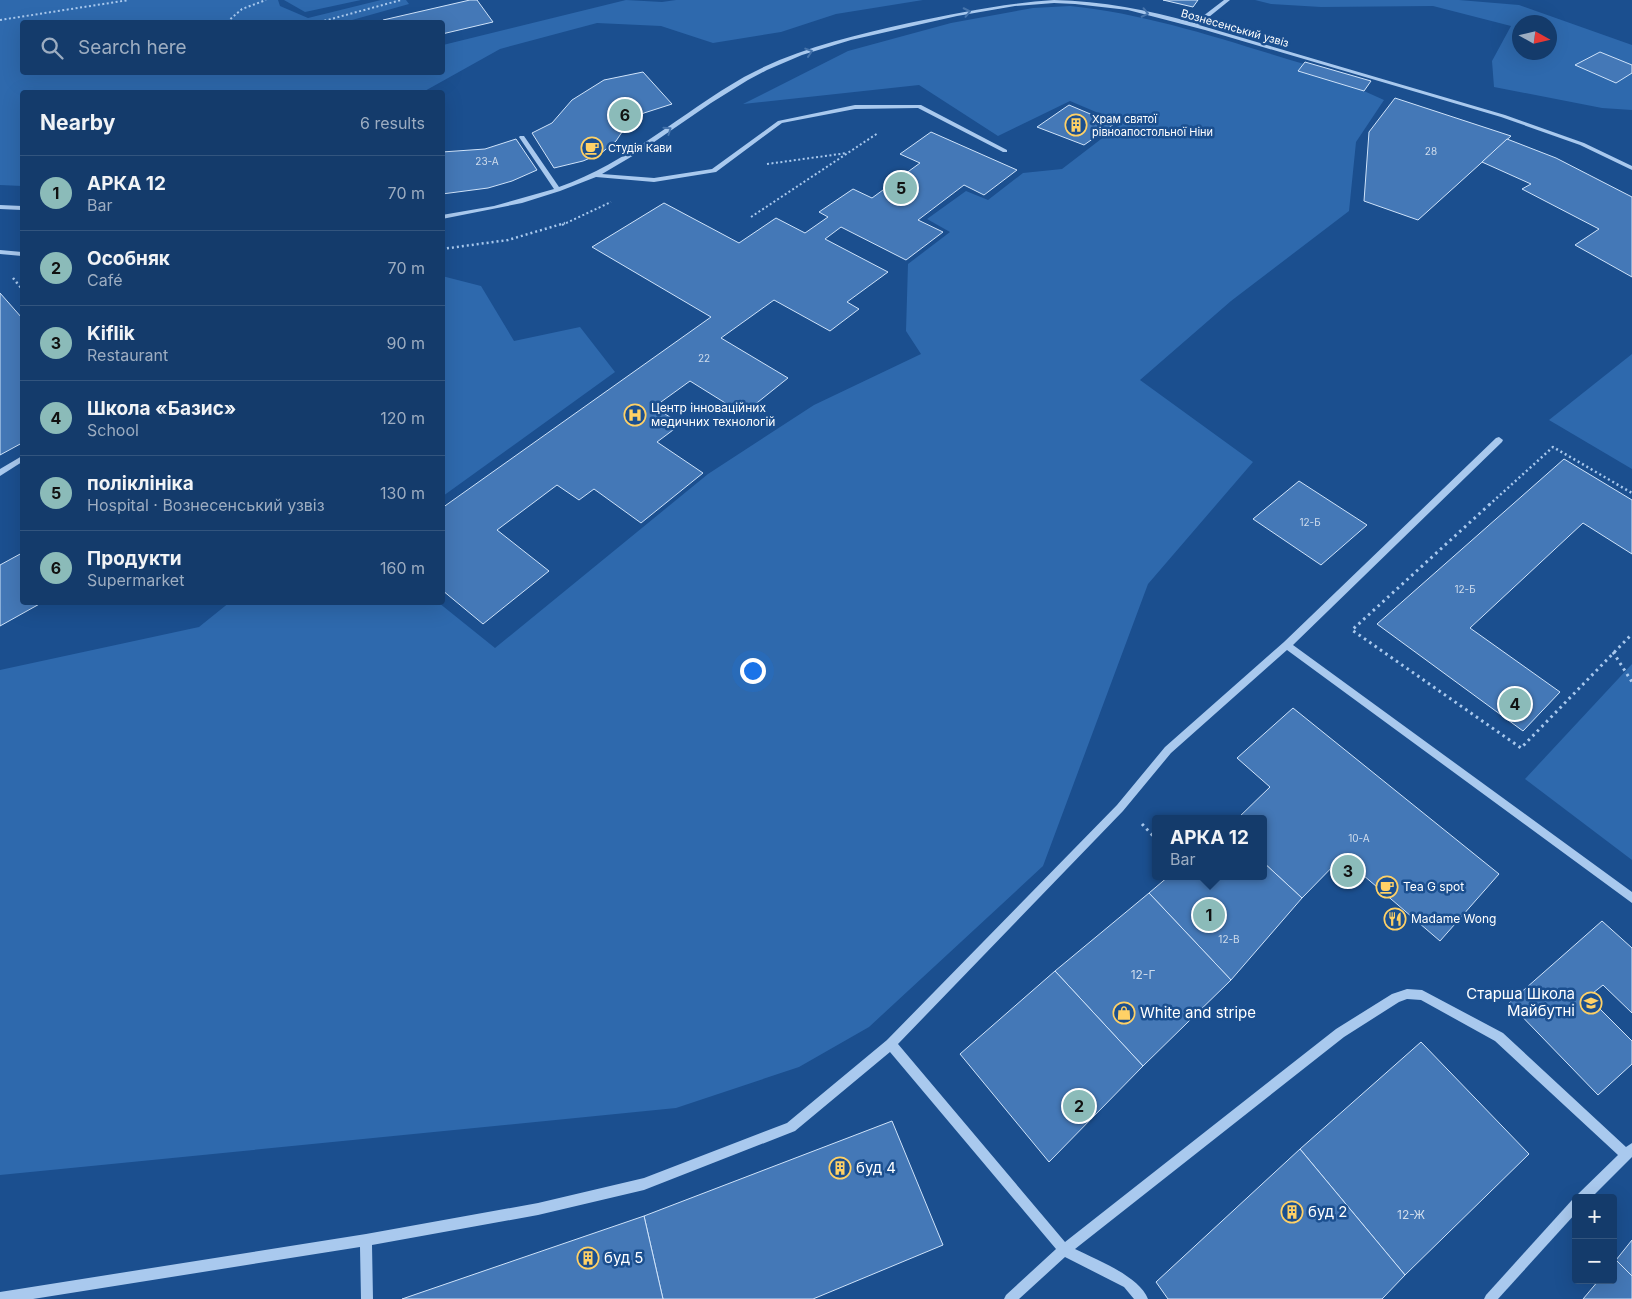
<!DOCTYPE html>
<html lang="en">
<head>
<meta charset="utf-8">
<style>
  body { margin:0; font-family:Inter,sans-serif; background:#214673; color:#f1f3f6 }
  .controls { position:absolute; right:15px; bottom:15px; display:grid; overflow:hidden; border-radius:5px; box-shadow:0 5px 20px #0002 }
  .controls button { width:45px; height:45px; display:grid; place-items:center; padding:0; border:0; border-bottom:1px solid #33557e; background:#143b6b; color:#f1f3f6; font:25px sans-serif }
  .compass { position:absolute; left:1512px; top:15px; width:45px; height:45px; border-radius:50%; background:#143b6b; box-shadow:0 5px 20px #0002; rotate:98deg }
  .you { position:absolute; left:752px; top:670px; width:18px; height:18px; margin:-12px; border:4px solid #fff; border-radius:50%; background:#1a73e8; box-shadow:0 0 0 8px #1a73e833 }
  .badge { display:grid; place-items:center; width:32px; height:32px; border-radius:50%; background:#8bbbb9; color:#111; font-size:16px; font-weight:700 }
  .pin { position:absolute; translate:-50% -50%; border:2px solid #fff; box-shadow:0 1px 5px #0006 }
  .popup { position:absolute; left:1152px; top:815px; width:115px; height:65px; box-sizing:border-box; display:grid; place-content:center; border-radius:5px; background:#143b6b; filter:drop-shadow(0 1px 4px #0005); font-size:16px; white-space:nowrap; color:#9dadc1 }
  .popup b { font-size:19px; color:#f1f3f6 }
  .popup::after { content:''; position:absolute; left:50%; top:100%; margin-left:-10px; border:10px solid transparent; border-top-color:#143b6b }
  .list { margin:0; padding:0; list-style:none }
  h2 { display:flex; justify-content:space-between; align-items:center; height:65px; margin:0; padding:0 20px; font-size:21px }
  h2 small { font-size:16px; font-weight:400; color:#9dadc1 }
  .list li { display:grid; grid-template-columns:32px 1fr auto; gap:15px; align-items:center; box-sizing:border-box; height:75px; padding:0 20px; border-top:1px solid #33557e }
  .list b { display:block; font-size:19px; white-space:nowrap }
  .list p { margin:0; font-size:16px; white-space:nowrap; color:#9dadc1 }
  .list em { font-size:16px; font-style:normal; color:#9dadc1 }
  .icon { flex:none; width:28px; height:28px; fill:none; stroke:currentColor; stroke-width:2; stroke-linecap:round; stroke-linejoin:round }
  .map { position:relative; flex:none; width:1632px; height:1299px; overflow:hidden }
  .search { position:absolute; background:#143b6b; box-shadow:0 5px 20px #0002; left:20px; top:20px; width:425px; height:55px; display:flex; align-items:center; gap:12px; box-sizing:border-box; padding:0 18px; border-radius:5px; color:#9dadc1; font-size:19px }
  .panel { position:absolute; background:#143b6b; box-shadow:0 5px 20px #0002; left:20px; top:90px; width:425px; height:515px; border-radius:5px }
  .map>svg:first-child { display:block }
  .green { fill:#2e69ad; fill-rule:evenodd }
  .building { fill:#4478b7; stroke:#cfe3fa }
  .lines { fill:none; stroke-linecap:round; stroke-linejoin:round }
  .path-far2 { stroke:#a9c9ee; stroke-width:2; stroke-dasharray:2 2.5; stroke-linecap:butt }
  .path-far1 { stroke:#a9c9ee; stroke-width:2.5; stroke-dasharray:2 3; stroke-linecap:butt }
  .path { stroke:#a9c9ee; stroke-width:3; stroke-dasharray:2.5 4; stroke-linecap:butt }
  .minor { fill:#a9c9ee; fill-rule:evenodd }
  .oneway { stroke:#4674ac }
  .labels { text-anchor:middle; stroke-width:5; stroke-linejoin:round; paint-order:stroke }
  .number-label { font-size:10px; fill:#d0dded }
  .far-street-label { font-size:11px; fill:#fff; stroke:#1b4f8f }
  .far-poi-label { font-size:11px; fill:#fff; stroke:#1b4f8f; text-anchor:start }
  .poi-label { font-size:12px; fill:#fff; stroke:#1b4f8f; text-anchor:start }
  .near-number-label { font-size:12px; fill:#d0dded }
  .near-poi-label { font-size:15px; fill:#fff; stroke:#1b4f8f; text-anchor:start }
</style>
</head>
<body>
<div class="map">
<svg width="1632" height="1299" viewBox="0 0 1632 1299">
  <rect width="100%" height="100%" fill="#1b4f8f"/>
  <!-- green -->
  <g class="green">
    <path d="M0 0H278L280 6 308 18 381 0H406L409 4 345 22H22V72H442L443 45 626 0 662 2 676 0H923L836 14 781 32 713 43 661 26 597 23 500 49 423 92H22V186L0 185Z"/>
    <path d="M284 0H361L305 12Z"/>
    <path d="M1255 0H1459L1519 5 1632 45V110L1602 108 1494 87 1492 61 1511 26 1433 6 1321 7 1271 4ZM1520 22H1550V52H1520Z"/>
    <path d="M1070 6C1150 14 1227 41 1304 64L1299 71 1364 91 1384 100 1356 142 1349 211 1231 301 1140 380 1253 462 1148 584 1043 866 869 1027 799 1067 676 1108 0 1175V670L199 627 230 602 439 603 495 648 708 474 814 405 921 354 906 331 908 264 950 232 927 219 966 191 988 200 1023 173 1062 169 1122 123 1070 101 998 136 919 85 743 104 848 51 951 23 1033 8Z"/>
    <path d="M442 276 481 286 514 341 580 327 615 372 443 496Z"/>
    <path d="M1632 354V469L1549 420Z"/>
    <path d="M1632 664V860L1525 779Z"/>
  </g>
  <!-- building -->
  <g class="building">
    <path d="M470 0H477L493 22 442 34V22H385L383 20Z"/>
    <path d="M1163 0H1198L1193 7Z"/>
    <path d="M1600 52 1632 65V73L1616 83 1575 65Z"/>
    <path d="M1305 62 1371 81 1364 91 1298 71Z"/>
    <path d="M643 72 672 104 644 113 630 120 616 141 600 154 583 161 554 168 532 133 552 123 572 100 604 80Z"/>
    <path d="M1395 98 1511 136 1418 220 1364 201 1369 132Z"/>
    <path d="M1069 105 1114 124 1084 145 1037 127Z"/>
    <path d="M931 132 1017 170 984 195 964 185 918 220 943 232 906 260 841 227 825 239 888 272 847 302 859 309 830 331 774 300 721 338 788 378 743 414 690 381 654 407 681 424 657 442 703 473 641 523 594 489 579 500 557 485 497 530 549 571 483 624 442 590V508L711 317 592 247 664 203 739 243 776 218 805 233 828 217 819 212 853 189 872 198 920 163 900 154Z"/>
    <path d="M516 139 537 170 512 181 488 188 442 194V152L485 149Z"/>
    <path d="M1507 139 1556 158 1632 197V277L1575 245 1599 229 1522 189 1531 184 1482 162Z"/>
    <path d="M0 293 22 318V443L0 455Z"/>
    <path d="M1564 459 1632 500V554L1583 523 1470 628 1560 692 1523 731 1377 624Z"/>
    <path d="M1299 481 1367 525 1321 565 1253 519Z"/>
    <path d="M22 553V602H43L0 626V565Z"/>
    <path d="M1293 708 1499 874 1440 941 1342 857 1302 898 1263 862V819H1237L1270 787 1237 758Z"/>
    <path d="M1263 862 1302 898 1231 980 1149 893 1169 876H1263Z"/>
    <path d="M1149 893 1231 980 1143 1066 1055 971Z"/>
    <path d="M1602 921 1632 948V1013L1603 985 1588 997 1632 1041V1064L1598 1095 1509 1003Z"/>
    <path d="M1055 971 1143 1066 1049 1162 960 1054Z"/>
    <path d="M1421 1042 1529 1154 1405 1275 1300 1149Z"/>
    <path d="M892 1121 943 1245 813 1299H663L644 1216Z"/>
    <path d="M1300 1149 1405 1275 1382 1299H1168L1156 1282Z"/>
    <path d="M644 1216 663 1299H402Z"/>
    <path d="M1632 1240V1276L1616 1260Z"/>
    <path d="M1616 1260 1632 1276V1299H1583L1599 1280H1613V1263Z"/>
  </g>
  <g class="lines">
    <!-- path-far2 -->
    <g class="path-far2">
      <path d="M0 20 129 0"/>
      <path d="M227 22 242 9 266 0"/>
      <path d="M320 22 401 0"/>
      <path d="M767 164 847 153"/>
      <path d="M751 217 878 133"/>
      <path d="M562 225 611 202"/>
    </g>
    <!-- path-far1 -->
    <g class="path-far1">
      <path d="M442 249 508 240 565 223"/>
      <path d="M13 278 22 289"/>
      <path d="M1489 505 1553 447 1632 493"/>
    </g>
    <!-- path -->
    <g class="path">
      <path d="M1490 504 1352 630 1521 748 1632 634"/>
      <path d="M1613 652 1632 682"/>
      <path d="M1142 824 1155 838"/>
    </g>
    <!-- minor -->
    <g class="minor">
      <path d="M1054 0C1102 1 1148 10 1194 23L1224 0H1230L1199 25 1505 115 1584 143 1632 166V170L1580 145 1501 117 1205 30 1128 10 1075 4 1054 3 1015 6 957 16 851 40 802 55 767 70 748 80 711 103 641 151 602 174 654 178 712 169 778 121 855 105H921L1007 150V152H1003L918 108 855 109 782 123 716 172 654 182 596 177 560 191 522 203 442 219V215L494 206 554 189 519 137 520 136H524L559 187C628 163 681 113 744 77 795 49 852 36 909 23 957 13 1005 3 1054 0Z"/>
      <path d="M0 205 22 206V210L0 209Z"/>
      <path d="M0 250 22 252V256L0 254Z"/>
      <path d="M1499 437 1503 440 1502 442 1293 645 1632 892V903L1287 650 1171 753 1123 811 898 1044 1065 1242 1336 1029 1392 994 1407 989 1422 990 1503 1033 1626 1147 1632 1143V1157L1591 1198H1576L1578 1194 1618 1155 1495 1041 1421 1000 1407 999 1399 1002 1344 1037 1075 1249C1097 1260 1139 1276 1148 1299H1134L1124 1287 1065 1257 1019 1299H1004L1006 1295 1056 1249 890 1052 795 1131 644 1190 538 1215 372 1245 373 1299H361L360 1247 33 1299H0V1292L366 1234 538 1203 644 1178 787 1123 887 1040 1117 805 1165 747 1284 642 1496 438Z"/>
      <path d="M22 456V462L0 476V469Z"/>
      <path d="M1576 1198V1213L1498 1299H1484L1486 1295 1572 1200Z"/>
    </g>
  </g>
  <!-- one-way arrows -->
  <defs><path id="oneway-chevron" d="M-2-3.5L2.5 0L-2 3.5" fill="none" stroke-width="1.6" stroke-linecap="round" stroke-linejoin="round" transform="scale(1.25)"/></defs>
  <g class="oneway">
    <use href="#oneway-chevron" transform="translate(967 12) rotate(-12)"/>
    <use href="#oneway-chevron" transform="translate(1145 13) rotate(12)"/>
    <use href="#oneway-chevron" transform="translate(809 52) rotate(-18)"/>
    <use href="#oneway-chevron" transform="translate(668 130) rotate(-35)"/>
  </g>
  <!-- icons -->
  <defs>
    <g id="building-ring" transform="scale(1.125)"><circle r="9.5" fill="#1b4f8f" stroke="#ffd166" stroke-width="1.5"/><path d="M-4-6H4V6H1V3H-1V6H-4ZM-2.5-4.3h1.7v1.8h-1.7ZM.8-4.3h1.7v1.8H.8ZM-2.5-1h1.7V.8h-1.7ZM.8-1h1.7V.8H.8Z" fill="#ffd166"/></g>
    <g id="cafe-ring" transform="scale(1.125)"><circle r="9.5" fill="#1b4f8f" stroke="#ffd166" stroke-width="1.5"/><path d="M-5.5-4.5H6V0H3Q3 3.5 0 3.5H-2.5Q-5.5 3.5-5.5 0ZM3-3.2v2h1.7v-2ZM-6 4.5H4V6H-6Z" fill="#ffd166"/></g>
    <g id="hospital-ring" transform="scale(1.125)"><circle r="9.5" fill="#1b4f8f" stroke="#ffd166" stroke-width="1.5"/><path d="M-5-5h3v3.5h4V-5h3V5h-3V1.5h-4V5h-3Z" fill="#ffd166"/></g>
    <g id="restaurant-ring" transform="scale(1.125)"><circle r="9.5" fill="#1b4f8f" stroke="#ffd166" stroke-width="1.5"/><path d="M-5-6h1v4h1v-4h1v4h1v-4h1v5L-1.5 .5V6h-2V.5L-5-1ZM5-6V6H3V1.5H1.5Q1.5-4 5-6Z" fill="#ffd166"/></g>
    <g id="school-ring" transform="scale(1.125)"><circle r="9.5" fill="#1b4f8f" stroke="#ffd166" stroke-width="1.5"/><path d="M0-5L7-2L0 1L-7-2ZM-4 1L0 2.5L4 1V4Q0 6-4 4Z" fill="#ffd166"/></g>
    <g id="shop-ring" transform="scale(1.125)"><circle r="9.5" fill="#1b4f8f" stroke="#ffd166" stroke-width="1.5"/><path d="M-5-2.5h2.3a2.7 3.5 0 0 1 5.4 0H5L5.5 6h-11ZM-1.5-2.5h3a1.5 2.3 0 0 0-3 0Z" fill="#ffd166"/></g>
  </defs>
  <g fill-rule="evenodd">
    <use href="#building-ring" x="1076" y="125"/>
    <use href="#cafe-ring" x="592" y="148"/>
    <use href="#hospital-ring" x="635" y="415"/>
    <use href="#cafe-ring" x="1387" y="887"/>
    <use href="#restaurant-ring" x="1395" y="919"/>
    <use href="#school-ring" x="1591" y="1003"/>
    <use href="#shop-ring" x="1124" y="1013"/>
    <use href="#building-ring" x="840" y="1168"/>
    <use href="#building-ring" x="1292" y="1212"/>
    <use href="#building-ring" x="588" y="1258"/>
  </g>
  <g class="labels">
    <!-- number labels -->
    <g class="number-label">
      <text x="1431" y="155">28</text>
      <text x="487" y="165">23-А</text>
      <text x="704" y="362">22</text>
      <text x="1310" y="526">12-Б</text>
      <text x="1465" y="593">12-Б</text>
      <text x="1359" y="842">10-А</text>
      <text x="1229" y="943">12-В</text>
    </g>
    <!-- far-street labels -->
    <g class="far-street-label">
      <text transform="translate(1235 28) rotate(16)" y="4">Вознесенський узвіз</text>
    </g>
    <!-- far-poi labels -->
    <g class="far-poi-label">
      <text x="1092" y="123">Храм святої<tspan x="1092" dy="13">рівноапостольної Ніни</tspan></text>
      <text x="608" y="152">Студія Кави</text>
    </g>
    <!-- poi labels -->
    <g class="poi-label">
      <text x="651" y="412">Центр інноваційних<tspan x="651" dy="14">медичних технологій</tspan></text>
      <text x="1403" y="891">Tea G spot</text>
      <text x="1411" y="923">Madame Wong</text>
    </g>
    <!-- near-number labels -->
    <g class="near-number-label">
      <text x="1143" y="979">12-Г</text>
      <text x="1411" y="1219">12-Ж</text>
    </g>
    <!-- near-poi labels -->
    <g class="near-poi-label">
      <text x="1575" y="999" text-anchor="end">Старша Школа<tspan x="1575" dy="17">Майбутні</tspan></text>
      <text x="1140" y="1018">White and stripe</text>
      <text x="856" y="1173">буд 4</text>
      <text x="1308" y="1217">буд 2</text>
      <text x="604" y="1263">буд 5</text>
    </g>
  </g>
</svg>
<div class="controls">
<button>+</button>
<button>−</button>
</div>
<svg class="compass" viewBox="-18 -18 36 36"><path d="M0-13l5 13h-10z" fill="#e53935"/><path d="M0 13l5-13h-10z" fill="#9dadc1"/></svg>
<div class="you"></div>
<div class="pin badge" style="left:1209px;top:915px">1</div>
<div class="popup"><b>АРКА 12</b>Bar</div>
<div class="pin badge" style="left:1079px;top:1106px">2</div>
<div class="pin badge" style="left:1348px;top:871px">3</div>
<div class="pin badge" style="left:1515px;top:704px">4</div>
<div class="pin badge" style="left:901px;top:188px">5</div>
<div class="pin badge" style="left:625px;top:115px">6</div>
<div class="search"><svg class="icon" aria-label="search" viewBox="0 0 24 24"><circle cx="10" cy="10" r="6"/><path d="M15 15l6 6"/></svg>Search here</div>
<section class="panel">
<h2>Nearby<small>6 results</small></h2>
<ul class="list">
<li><span class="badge">1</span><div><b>АРКА 12</b><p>Bar</p></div><em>70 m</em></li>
<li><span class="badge">2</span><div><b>Особняк</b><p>Café</p></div><em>70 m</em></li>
<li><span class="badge">3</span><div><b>Kiflik</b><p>Restaurant</p></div><em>90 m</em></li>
<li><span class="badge">4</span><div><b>Школа «Базис»</b><p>School</p></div><em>120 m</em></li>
<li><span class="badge">5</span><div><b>поліклініка</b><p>Hospital · Вознесенський узвіз</p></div><em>130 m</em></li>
<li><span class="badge">6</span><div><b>Продукти</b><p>Supermarket</p></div><em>160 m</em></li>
</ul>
</section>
</div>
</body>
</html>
